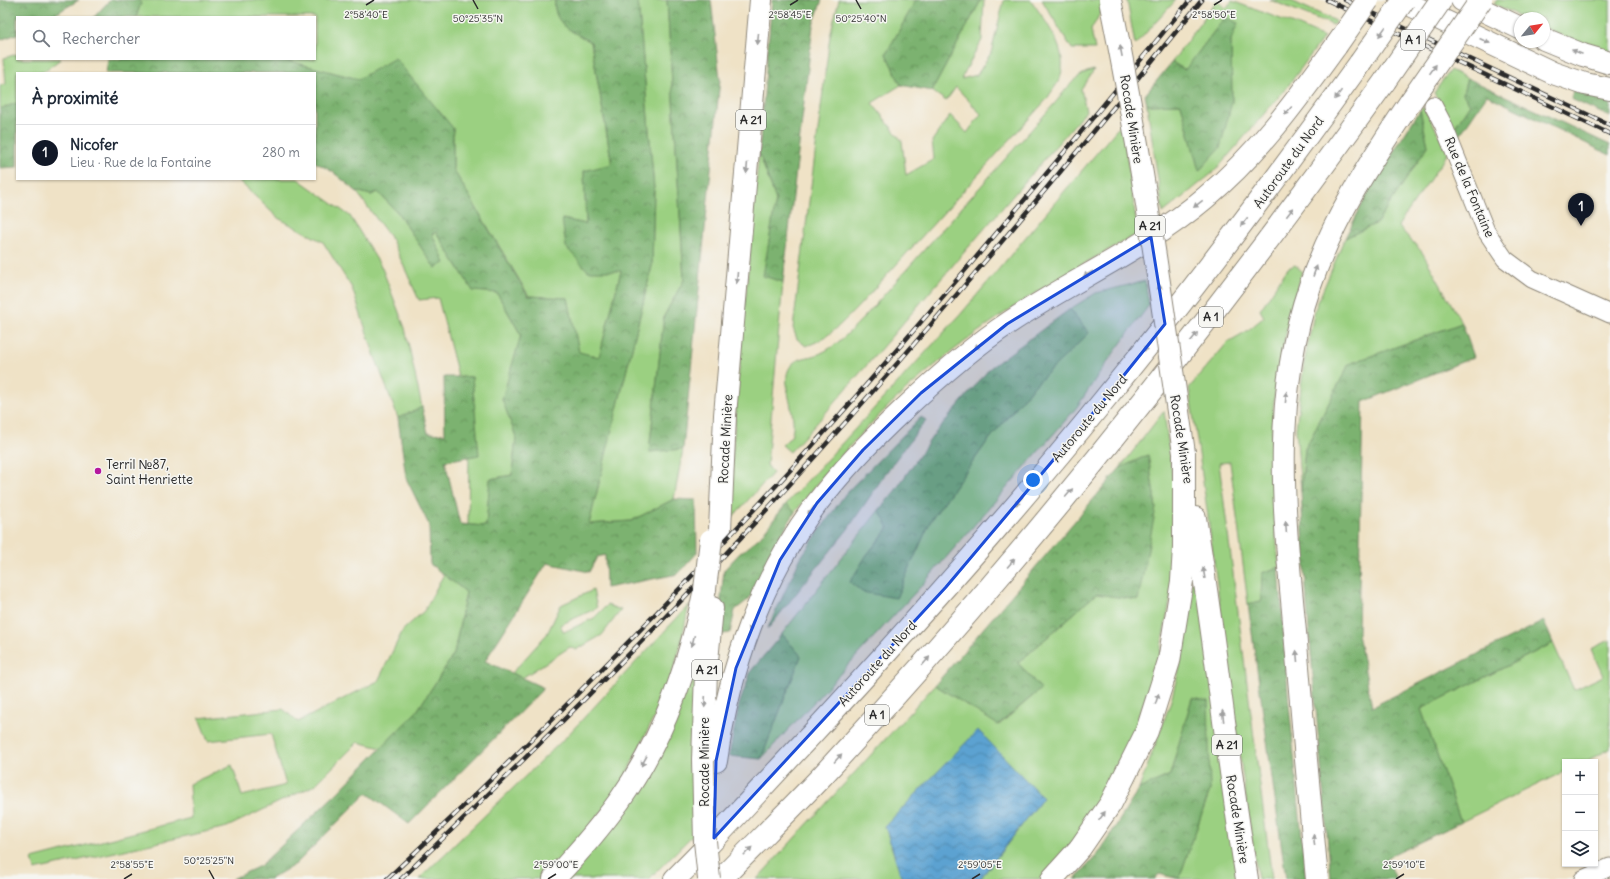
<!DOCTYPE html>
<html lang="fr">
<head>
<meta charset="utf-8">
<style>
  body { margin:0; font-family:Delius,sans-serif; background:#f6f6f7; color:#1f2937 }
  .controls { position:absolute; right:12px; bottom:12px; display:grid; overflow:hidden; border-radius:0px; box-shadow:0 1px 3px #0004 }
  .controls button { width:36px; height:36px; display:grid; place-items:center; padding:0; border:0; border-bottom:1px solid #e0e1e3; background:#fff; color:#1f2937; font:20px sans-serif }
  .compass { position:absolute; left:1514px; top:12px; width:36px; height:36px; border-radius:50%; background:#fff; box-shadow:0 1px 3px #0004; rotate:60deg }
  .you { position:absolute; left:1033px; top:480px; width:14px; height:14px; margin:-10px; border:3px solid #fff; border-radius:50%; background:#1a73e8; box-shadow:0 0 0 6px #1a73e833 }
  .badge { display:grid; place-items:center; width:26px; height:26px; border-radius:50%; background:#111827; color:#fff; font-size:13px; font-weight:700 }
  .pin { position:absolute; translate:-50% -33px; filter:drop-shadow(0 1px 2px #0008) }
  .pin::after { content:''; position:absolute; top:21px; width:14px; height:12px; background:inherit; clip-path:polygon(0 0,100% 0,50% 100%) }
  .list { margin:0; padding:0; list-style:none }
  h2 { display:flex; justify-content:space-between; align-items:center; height:52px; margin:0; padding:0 16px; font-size:17px }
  h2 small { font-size:13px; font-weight:400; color:#747a83 }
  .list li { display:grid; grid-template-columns:26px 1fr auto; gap:12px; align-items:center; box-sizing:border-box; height:56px; padding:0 16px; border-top:1px solid #e0e1e3 }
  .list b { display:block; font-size:15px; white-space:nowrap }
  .list p { margin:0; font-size:13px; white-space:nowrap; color:#747a83 }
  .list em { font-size:13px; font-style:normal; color:#747a83 }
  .icon { flex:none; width:22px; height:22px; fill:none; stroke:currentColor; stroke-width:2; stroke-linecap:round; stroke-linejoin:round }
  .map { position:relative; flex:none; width:1610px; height:879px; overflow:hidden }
  .search { position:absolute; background:#fff; box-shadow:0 1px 3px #0004; left:16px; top:16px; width:300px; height:44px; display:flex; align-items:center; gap:10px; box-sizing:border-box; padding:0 14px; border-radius:0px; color:#747a83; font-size:15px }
  .panel { position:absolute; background:#fff; box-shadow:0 1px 3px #0004; left:16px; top:72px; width:300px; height:108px; border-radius:0px }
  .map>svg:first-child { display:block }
  .green { fill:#9bd081; stroke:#637e56 }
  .forest { fill:url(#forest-crowns); stroke:#546e4d }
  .water { fill:url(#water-waves); stroke:#44667e }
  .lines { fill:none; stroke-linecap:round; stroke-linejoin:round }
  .street-casing { stroke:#8d8678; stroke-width:19 }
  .highway-casing { stroke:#8d8678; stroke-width:24 }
  .street { stroke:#fff; stroke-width:17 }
  .highway { stroke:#fff; stroke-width:22 }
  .rail-casing { stroke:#2b2b2b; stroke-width:4.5 }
  .rail { stroke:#f6f6f2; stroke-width:3; stroke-dasharray:9; stroke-linecap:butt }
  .highway-bridge-casing { stroke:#8d8678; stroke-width:24; stroke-linecap:butt }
  .highway-bridge { stroke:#fff; stroke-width:22 }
  .oneway { fill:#a0a0a0 }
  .marked { fill:#1d4ed8; fill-opacity:0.2; stroke:#1d4ed8; stroke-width:3; stroke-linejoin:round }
  .ticks { fill:none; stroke:#2b2b2b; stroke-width:1.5 }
  .poi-dot { fill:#b5179e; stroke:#f6f6f2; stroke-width:1.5 }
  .labels { text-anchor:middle; stroke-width:3; stroke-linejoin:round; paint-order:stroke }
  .shield { fill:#f6f6f2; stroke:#686867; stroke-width:1 }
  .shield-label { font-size:12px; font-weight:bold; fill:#2b2b2b }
  .street-label { font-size:13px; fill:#2b2b2b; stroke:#f6f6f2 }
  .poi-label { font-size:13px; fill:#2b2b2b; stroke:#f6f6f2; text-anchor:start }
  .ticks-label { font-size:10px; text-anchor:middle; fill:#2b2b2b; stroke:#f6f6f2; stroke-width:3; stroke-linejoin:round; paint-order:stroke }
</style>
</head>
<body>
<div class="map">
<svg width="1610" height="879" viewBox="0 0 1610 879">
  <defs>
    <pattern id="forest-crowns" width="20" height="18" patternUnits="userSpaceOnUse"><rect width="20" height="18" fill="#7cb26f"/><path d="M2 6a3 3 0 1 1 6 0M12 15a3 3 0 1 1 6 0" fill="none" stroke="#66915b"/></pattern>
    <pattern id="water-waves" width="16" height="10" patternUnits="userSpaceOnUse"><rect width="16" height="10" fill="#5ca2d1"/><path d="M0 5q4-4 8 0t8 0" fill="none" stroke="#4c84aa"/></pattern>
  </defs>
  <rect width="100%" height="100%" fill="#f6f6f2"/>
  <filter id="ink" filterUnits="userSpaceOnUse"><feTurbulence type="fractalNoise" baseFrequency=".025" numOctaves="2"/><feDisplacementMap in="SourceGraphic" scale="8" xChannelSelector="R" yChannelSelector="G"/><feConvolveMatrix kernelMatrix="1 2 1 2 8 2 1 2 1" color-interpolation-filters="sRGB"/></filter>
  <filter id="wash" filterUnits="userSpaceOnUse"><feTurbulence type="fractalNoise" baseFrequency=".012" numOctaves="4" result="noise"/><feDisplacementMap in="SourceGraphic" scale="16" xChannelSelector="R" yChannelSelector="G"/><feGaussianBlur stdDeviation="0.9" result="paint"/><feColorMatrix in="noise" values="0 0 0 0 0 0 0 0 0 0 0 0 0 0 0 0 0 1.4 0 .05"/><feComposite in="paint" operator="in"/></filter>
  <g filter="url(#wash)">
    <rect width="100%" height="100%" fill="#efe2c6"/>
    <!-- green -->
    <g class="green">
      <path d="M138 0H555C552 24 574 32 591 42L612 165 584 171 586 224 562 219 621 271 599 357 579 353 568 298 529 296 453 169V128L358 79 281 59H315V17H136L141 3Z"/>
      <path d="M638 0H667L684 280 664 316 649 452 683 449 674 499 631 521 589 524 652 266 654 189Z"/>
      <path d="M839 0H916L886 54 901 85 872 103 902 141 906 175 934 159 932 141 950 115 967 133 981 114 956 87 946 101 932 91 981 0H984L982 40 961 79 977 75 991 53 1004 0H1031C1045 21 1070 51 1060 78 1057 85 1051 92 1047 99L856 309C841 324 827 340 806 346L797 339 793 328 830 36Z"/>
      <path d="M1042 0H1100L1102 10 1091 30 1095 49H1072Z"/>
      <path d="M1127 0H1176L1135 45Z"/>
      <path d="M1217 0 1226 8 1232 1 1297 25 1324 37 1288 86 1215 171 1163 213 1147 105 1181 104 1199 170 1232 102 1231 40 1225 17 1185 70 1172 62Z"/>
      <path d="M1270 0H1289L1336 21 1333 25Z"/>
      <path d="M1497 0H1610V51L1569 39 1544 27V18H1524L1494 4Z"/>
      <path d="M17 54V59H61L41 73H17V103L0 109V85L6 84 4 58Z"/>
      <path d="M1094 70 1081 89 1086 111 816 424 790 452 782 445C785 442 789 439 791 436 799 418 782 389 788 371 794 356 807 359 819 354 838 346 852 329 866 315L1055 103C1066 90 1076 73 1094 70Z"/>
      <path d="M1450 70 1467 78 1463 94 1470 104 1453 130 1444 109 1434 93Z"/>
      <path d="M1423 107 1433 123 1448 153 1398 226 1422 252 1462 323 1349 364 1305 449 1301 491 1296 429 1304 363 1315 309 1345 238 1377 223 1428 146 1420 110Z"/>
      <path d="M1122 123 1138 234C1064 273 992 317 928 371 878 412 834 461 795 512L786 504 960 315Z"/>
      <path d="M759 153 776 200 764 276 783 282 767 465 773 473 727 523 740 358Z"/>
      <path d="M237 179H298L350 216 382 268 405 328 422 407 398 418 375 357 352 288 323 242 278 218Z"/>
      <path d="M356 191 371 195 378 192 398 213 435 268 431 234 436 232 473 290 497 293 521 335 503 399 516 437 512 475 490 479 486 526 468 525 469 456 478 454 472 377 458 376 438 298 419 300 392 240Z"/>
      <path d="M1295 265 1302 271C1288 324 1273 377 1272 433 1271 477 1275 522 1279 567L1262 573 1261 601 1248 604 1230 462 1219 463 1272 879H1258C1232 716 1215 551 1189 388L1228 342 1247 331 1264 317 1260 310 1288 268Z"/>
      <path d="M1145 281 1149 305 1102 369 1077 407 923 584 761 759 801 656 782 634 879 510 889 527 866 556 896 598 931 520 987 442 1031 389 1089 333 1070 309 1096 293Z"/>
      <path d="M1164 411 1178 519 1176 571 1157 667 1122 760 1101 802 1066 851 1040 879H980L1043 798 885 826 902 879H757L935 685 999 725 1041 689 1018 663 1096 594 1156 508 1148 455 1120 468Z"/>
      <path d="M444 574 466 592 454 654 417 711 381 748 358 742 315 785 227 827 35 870 32 859 191 818 189 784 232 765 242 796 286 785 271 734 208 741 199 718 283 709 298 722 378 681 403 630 424 611Z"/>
      <path d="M1200 580 1240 879H1179L1210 790 1192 698 1170 775 1139 789 1170 704 1180 666 1192 581Z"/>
      <path d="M593 590 597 608 560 625 564 632 594 618 607 605 621 610 602 635 576 650 570 647 522 678 512 673 547 634 561 605Z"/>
      <path d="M689 605 680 648 666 693 616 795 547 875 542 879H419L566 737Z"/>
      <path d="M1610 640V749L1584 762H1565V771L1461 822 1421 709 1553 643 1574 690 1603 676 1591 649Z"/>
      <path d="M698 661 693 776V835L649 879H562Z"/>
    </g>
    <!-- forest -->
    <g class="forest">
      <path d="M0 0H79L50 17H17V34L0 40Z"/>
      <path d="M110 0H138L141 3 136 17H94Z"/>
      <path d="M555 0H638L654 189 652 266 589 524 631 521 674 499 696 500 697 553 678 574 606 588 605 555 597 557 589 572 547 563 485 661 544 688 409 824 367 793 296 864 270 879H232L260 866 338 792 417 711 454 654 466 592 430 564 429 525 406 478 398 418 422 407 428 433 445 434 444 377H472L479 455 445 461 460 524 486 526 490 479 512 475 516 437 502 399 521 335 497 293 473 291 436 232 432 234 445 263 435 268 398 213 378 192 371 195 356 191 333 172 315 162V73H106L108 59H281L358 79 395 58 453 128V169L528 296 568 298 579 352 599 357 621 271H588L566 247 562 219 586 224 584 171 612 164 591 42C574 32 552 25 555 0Z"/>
      <path d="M667 0H711L720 79 683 449 649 452 664 316 684 280Z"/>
      <path d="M772 0H822L813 25 783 282 763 276 776 200 759 153Z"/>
      <path d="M916 0H981L932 91 901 85 886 54Z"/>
      <path d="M1225 17 1238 23 1231 40 1232 102 1220 148 1199 171 1181 104 1147 105 1145 95 1172 62 1185 70Z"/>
      <path d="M1467 78 1610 145V155L1487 95 1457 139 1453 130 1470 104 1463 94Z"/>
      <path d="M1573 90 1610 101V117L1571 99Z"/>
      <path d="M17 103V167L0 168V109Z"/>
      <path d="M1420 110 1428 146 1377 223 1345 238 1371 187Z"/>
      <path d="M1070 309 1089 333 1031 389 987 442 931 520 896 598 862 592 850 582 866 556 889 528 879 510 895 491 932 437 990 368Z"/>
      <path d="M1462 323 1474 357 1363 402 1358 634 1372 707 1544 621 1553 643 1421 709 1461 822 1387 858 1396 879H1331L1307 607 1301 491 1305 449 1349 364Z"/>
      <path d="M921 417 926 420 890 467 848 529 767 630 801 557 846 493Z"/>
      <path d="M1148 455 1156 508 1138 600 1096 594 1018 663 1041 689 998 725 935 685 1120 468Z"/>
      <path d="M786 504 795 512 777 542 749 599 735 610 730 633 717 635 724 570 739 554 760 537Z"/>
      <path d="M1279 567 1288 693 1306 879H1286L1248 604 1261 601 1262 573Z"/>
      <path d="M782 634 801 656 761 759 729 756 739 705 751 671Z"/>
      <path d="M1192 698 1208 701 1210 790 1179 879 1159 874 1155 879H1075L1099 853 1139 789 1170 775Z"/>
    </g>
    <!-- water -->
    <path class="water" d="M978 730 1043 798 980 879H902L885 826Z"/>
  </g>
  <g filter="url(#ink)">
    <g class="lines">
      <!-- street casing -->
      <g class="street-casing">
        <g id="street">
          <path d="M1433 105 1443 124 1486 231 1505 259 1532 279 1610 314"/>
          <path d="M1583 879 1610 867"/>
        </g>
      </g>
      <!-- highway casing -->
      <g class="highway-casing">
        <g id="highway">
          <path d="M1400 0 1553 73 1585 84 1610 89"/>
          <path d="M1462 0 1520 28"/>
          <path d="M1544 39 1583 55 1610 63"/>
          <path d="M1195 518C1215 638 1227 759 1247 879"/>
          <path d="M720 530 725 415 761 0"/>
          <path d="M703 760 706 672 712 608"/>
          <path d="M716 761C729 670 761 577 817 503 843 469 873 438 904 409 937 378 972 347 1010 322 1074 279 1146 248 1205 198 1257 155 1297 100 1336 46"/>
          <path d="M554 879C578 853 600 828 620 800 665 736 689 664 705 589"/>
          <path d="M675 879C722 833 765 783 811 735 912 626 1011 515 1104 400 1193 291 1278 177 1360 63"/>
          <path d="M721 879C755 844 790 810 823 775 1026 556 1211 323 1385 81"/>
          <path d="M1052 879 1080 848 1111 803 1147 731 1169 661 1182 581 1184 547V453"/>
          <path d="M1317 879C1309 797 1302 714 1295 632 1284 516 1271 398 1310 286 1333 218 1371 160 1411 101"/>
        </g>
      </g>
      <!-- street -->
      <use href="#street" class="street"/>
      <!-- highway -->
      <use href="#highway" class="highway"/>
      <!-- rail casing -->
      <g class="rail-casing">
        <g id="rail">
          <path d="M1327 0 1610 134"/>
          <path d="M1345 0 1610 125"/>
          <path d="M387 879C516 758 642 631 762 501 911 339 1050 170 1190 0"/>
          <path d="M401 879C527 757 653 634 771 505 921 341 1062 171 1202 0"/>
        </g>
      </g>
      <!-- rail -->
      <use href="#rail" class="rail"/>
      <!-- highway-bridge casing -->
      <g class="highway-bridge-casing">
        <g id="highway-bridge">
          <path d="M1110 0C1141 150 1162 302 1184 453"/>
          <path d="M1336 46 1368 0"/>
          <path d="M1360 63 1404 0"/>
          <path d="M1385 81 1441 0"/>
          <path d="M1411 101 1481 0"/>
          <path d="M705 589 711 540"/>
          <path d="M703 760 705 841 709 879"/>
        </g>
      </g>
      <!-- highway-bridge -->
      <use href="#highway-bridge" class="highway-bridge"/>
    </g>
    <!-- one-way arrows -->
    <defs><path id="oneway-solid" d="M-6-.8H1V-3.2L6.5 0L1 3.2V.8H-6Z"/></defs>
    <g class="oneway">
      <use href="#oneway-solid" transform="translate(1382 32) rotate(125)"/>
      <use href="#oneway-solid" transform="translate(758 39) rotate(95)"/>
      <use href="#oneway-solid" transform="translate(1485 41) rotate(25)"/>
      <use href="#oneway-solid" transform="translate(1121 51) rotate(-101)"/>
      <use href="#oneway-solid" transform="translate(1577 52) rotate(-158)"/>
      <use href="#oneway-solid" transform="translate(1433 69) rotate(-55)"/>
      <use href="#oneway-solid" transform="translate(1338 95) rotate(126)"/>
      <use href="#oneway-solid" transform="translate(1288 111) rotate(130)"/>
      <use href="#oneway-solid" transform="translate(747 168) rotate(95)"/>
      <use href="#oneway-solid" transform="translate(1198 204) rotate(142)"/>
      <use href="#oneway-solid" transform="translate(1290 212) rotate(-53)"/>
      <use href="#oneway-solid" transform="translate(1244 222) rotate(128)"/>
      <use href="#oneway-solid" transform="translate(1315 271) rotate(-70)"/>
      <use href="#oneway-solid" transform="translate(1088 274) rotate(151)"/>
      <use href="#oneway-solid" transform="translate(737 278) rotate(95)"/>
      <use href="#oneway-solid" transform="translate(1160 290) rotate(-98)"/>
      <use href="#oneway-solid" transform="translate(1194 337) rotate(-51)"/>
      <use href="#oneway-solid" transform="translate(979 345) rotate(143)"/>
      <use href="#oneway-solid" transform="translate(1147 347) rotate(128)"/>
      <use href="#oneway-solid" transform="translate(1286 397) rotate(-84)"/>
      <use href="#oneway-solid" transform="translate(1069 493) rotate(-50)"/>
      <use href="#oneway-solid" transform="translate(1019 501) rotate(131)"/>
      <use href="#oneway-solid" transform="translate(811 511) rotate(125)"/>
      <use href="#oneway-solid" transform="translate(1286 527) rotate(-94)"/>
      <use href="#oneway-solid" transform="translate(1011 563) rotate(-49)"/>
      <use href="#oneway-solid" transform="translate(1204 573) rotate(-99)"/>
      <use href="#oneway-solid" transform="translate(751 626) rotate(111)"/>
      <use href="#oneway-solid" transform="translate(693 641) rotate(104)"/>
      <use href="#oneway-solid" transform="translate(1297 656) rotate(-95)"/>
      <use href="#oneway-solid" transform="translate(926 661) rotate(-49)"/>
      <use href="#oneway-solid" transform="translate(1157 699) rotate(-73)"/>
      <use href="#oneway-solid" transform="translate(705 702) rotate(93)"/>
      <use href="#oneway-solid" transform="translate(1223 716) rotate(-97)"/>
      <use href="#oneway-solid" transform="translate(838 758) rotate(-48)"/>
      <use href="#oneway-solid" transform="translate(644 761) rotate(119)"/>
      <use href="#oneway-solid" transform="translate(1102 816) rotate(-55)"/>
      <use href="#oneway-solid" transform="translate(1314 840) rotate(-96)"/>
      <use href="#oneway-solid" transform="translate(748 851) rotate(-45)"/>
    </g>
  </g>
  <!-- marked area -->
  <path class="marked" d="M1151 237 1165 324 1104 400 946 587 714 838 716 761 736 668 780 560 817 503 863 450 921 393 1007 324Z"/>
  <!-- ticks -->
  <path class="ticks" d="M473 0 478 9M856 0 861 9M366 5 374 0M790 5 798 0M1214 5 1222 0M209 870 214 879M124 879 132 874M548 879 556 874M972 879 980 874M1396 879 1404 874"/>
  <!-- markers -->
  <circle class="poi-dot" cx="98" cy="471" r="4"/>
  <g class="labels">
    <!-- shield labels -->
    <g class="shield">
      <rect x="1401" y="30" width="24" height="20" rx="3"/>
      <rect x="736" y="110" width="30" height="20" rx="3"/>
      <rect x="1135" y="216" width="30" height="20" rx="3"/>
      <rect x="1199" y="307" width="24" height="20" rx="3"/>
      <rect x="692" y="660" width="30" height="20" rx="3"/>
      <rect x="865" y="705" width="24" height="20" rx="3"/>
      <rect x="1212" y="735" width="30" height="20" rx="3"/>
    </g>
    <g class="shield-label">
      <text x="1413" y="44">A 1</text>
      <text x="751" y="124">A 21</text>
      <text x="1150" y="230">A 21</text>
      <text x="1211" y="321">A 1</text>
      <text x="707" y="674">A 21</text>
      <text x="877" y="719">A 1</text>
      <text x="1227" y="749">A 21</text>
    </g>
    <!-- street labels -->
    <g class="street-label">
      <text transform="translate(1132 119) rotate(81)" y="5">Rocade Minière</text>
      <text transform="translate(1288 162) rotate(-54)" y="5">Autoroute du Nord</text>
      <text transform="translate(1470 187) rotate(67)" y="5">Rue de la Fontaine</text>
      <text transform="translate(1089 418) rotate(-50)" y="5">Autoroute du Nord</text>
      <text transform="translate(725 439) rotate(-87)" y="5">Rocade Minière</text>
      <text transform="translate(1182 439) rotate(81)" y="5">Rocade Minière</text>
      <text transform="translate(877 663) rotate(-48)" y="5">Autoroute du Nord</text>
      <text transform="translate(704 762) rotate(-90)" y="5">Rocade Minière</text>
      <text transform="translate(1238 819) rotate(81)" y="5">Rocade Minière</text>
    </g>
    <!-- poi labels -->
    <g class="poi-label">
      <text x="106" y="469">Terril №87,<tspan x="106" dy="15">Saint Henriette</tspan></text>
    </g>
  </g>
  <g class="ticks-label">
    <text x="366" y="18">2°58'40"E</text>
    <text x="790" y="18">2°58'45"E</text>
    <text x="1214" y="18">2°58'50"E</text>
    <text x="478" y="22">50°25'35"N</text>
    <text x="861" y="22">50°25'40"N</text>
    <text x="209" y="864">50°25'25"N</text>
    <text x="132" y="868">2°58'55"E</text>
    <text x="556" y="868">2°59'00"E</text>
    <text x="980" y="868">2°59'05"E</text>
    <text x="1404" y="868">2°59'10"E</text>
  </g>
</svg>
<div class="controls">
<button>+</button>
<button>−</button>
<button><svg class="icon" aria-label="layers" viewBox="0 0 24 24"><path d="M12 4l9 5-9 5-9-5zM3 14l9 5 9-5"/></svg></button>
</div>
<svg class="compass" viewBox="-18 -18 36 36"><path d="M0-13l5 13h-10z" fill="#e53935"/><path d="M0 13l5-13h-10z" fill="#747a83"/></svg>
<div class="you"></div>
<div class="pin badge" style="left:1581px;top:226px">1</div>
<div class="search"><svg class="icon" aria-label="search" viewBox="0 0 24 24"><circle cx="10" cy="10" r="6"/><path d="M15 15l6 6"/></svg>Rechercher</div>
<section class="panel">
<h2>À proximité<small></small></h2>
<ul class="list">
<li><span class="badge">1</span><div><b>Nicofer</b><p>Lieu · Rue de la Fontaine</p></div><em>280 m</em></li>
</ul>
</section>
</div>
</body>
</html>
